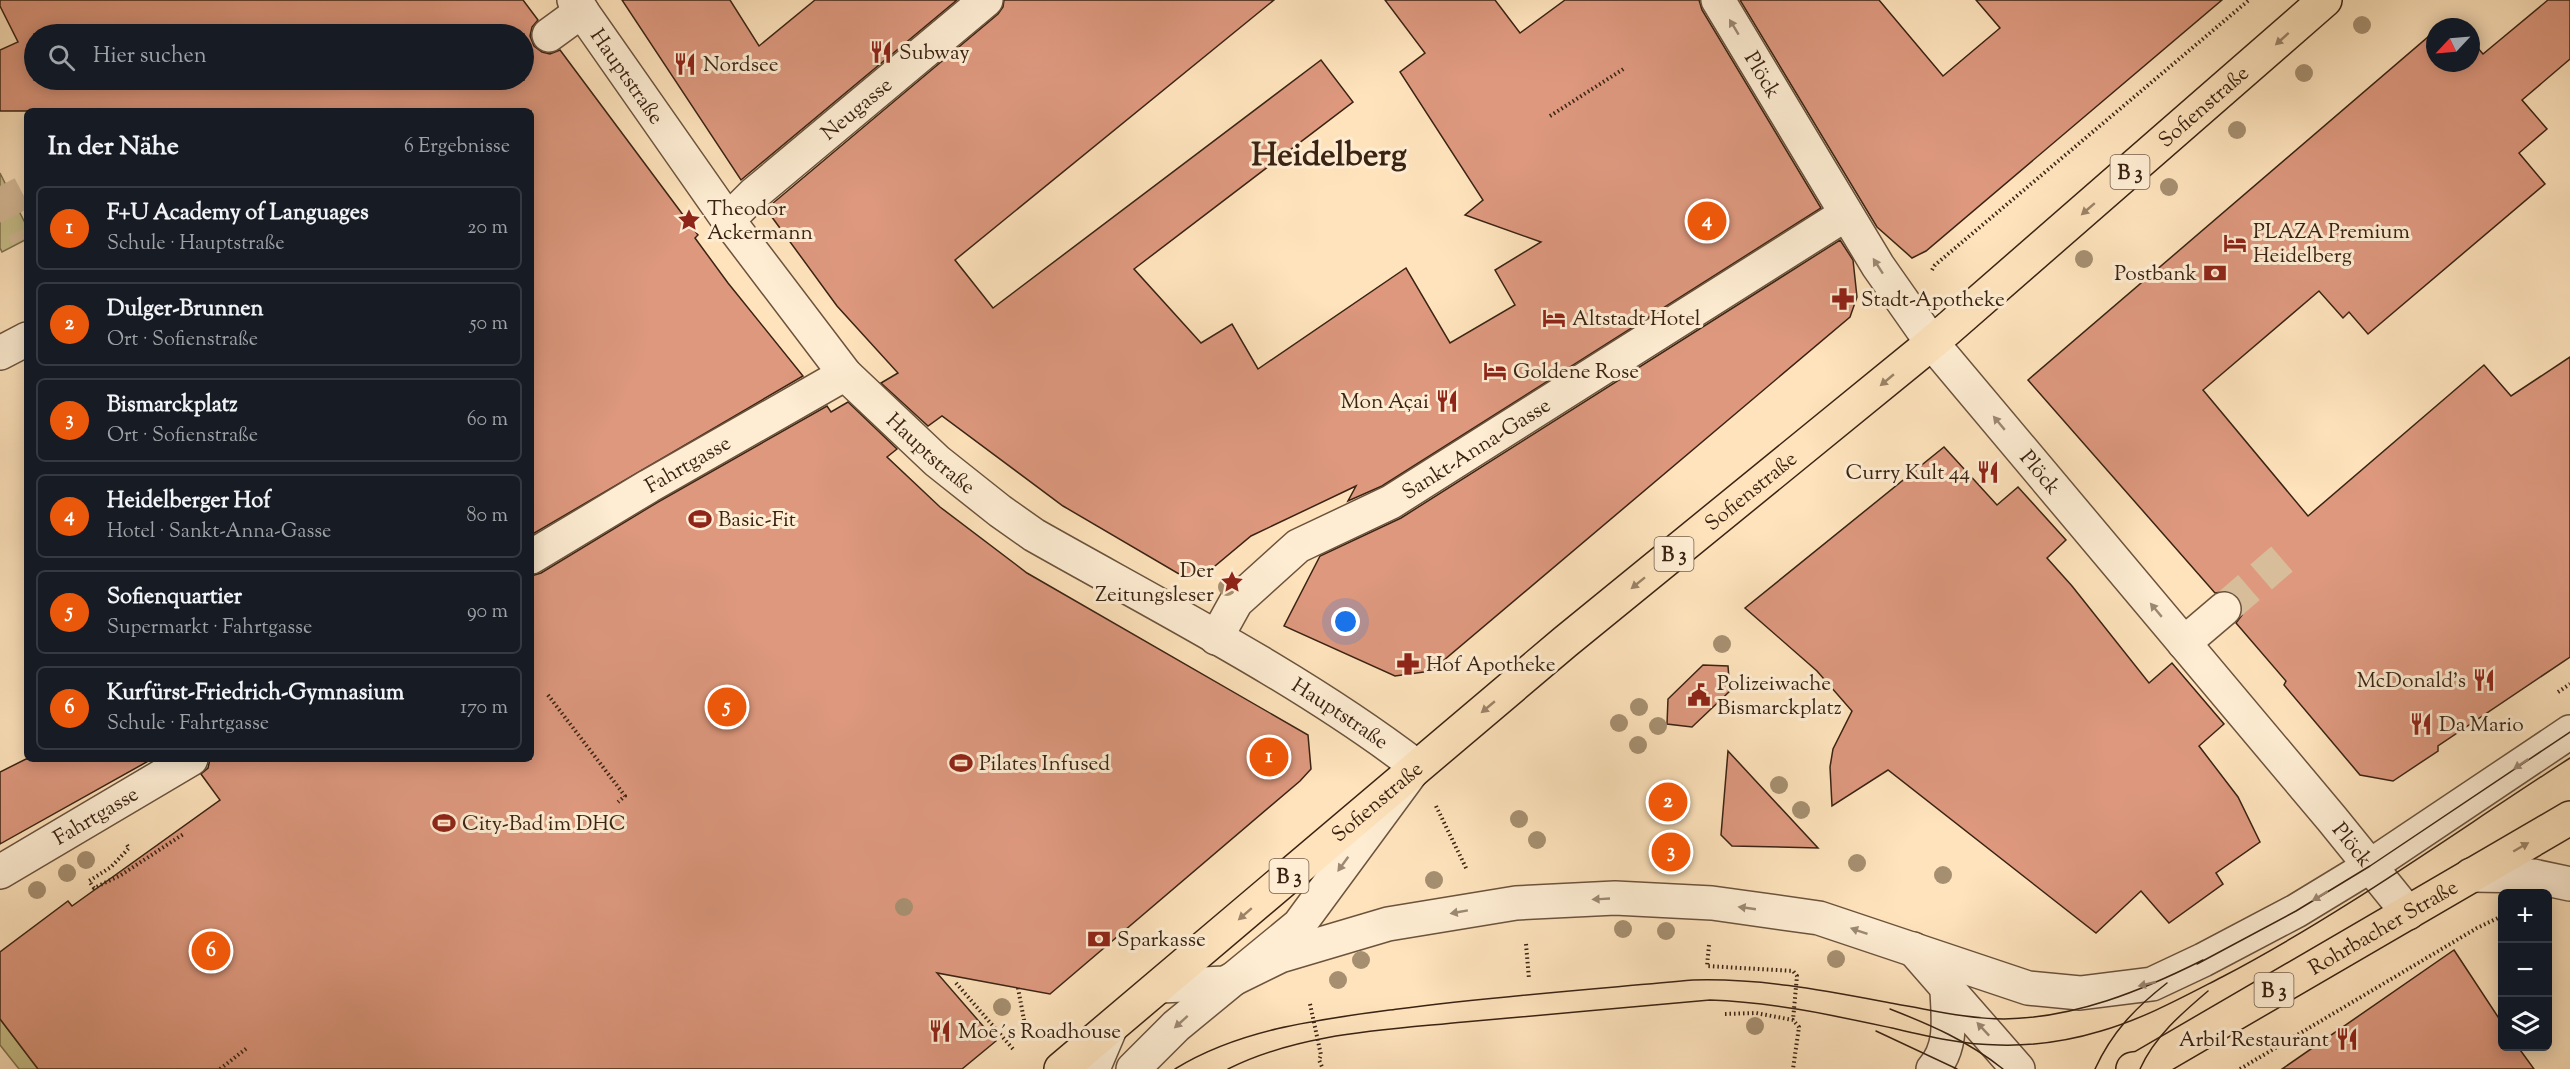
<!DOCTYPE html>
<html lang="de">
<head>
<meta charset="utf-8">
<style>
  body { margin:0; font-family:"Sorts Mill Goudy",serif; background:#20242c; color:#f1f3f6 }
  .controls { position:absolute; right:18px; bottom:18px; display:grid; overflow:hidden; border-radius:9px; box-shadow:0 3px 15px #0003 }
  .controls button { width:54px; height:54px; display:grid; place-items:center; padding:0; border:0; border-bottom:2px solid #363941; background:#171b24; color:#f1f3f6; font:30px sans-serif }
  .compass { position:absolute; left:2426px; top:18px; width:54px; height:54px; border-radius:50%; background:#171b24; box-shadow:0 3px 15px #0003; rotate:244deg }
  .you { position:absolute; left:1346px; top:622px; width:21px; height:21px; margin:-15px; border:4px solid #fff; border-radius:50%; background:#1a73e8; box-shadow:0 0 0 9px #1a73e833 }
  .badge { display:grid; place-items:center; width:39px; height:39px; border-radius:50%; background:#ea580c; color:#fff; font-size:20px; font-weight:700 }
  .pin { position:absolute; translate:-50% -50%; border:3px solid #fff; box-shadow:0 2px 6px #0006 }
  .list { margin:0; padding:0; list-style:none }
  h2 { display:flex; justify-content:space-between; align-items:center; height:78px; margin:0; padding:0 24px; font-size:26px }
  h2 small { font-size:20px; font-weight:400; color:#9ea1a6 }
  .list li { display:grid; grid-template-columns:39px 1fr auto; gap:18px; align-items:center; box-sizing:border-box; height:84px; margin:0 12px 12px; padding:0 12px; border:2px solid #363941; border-radius:9px }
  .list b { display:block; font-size:22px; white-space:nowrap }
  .list p { margin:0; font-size:20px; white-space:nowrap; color:#9ea1a6 }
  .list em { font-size:20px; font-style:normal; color:#9ea1a6 }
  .icon { flex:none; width:33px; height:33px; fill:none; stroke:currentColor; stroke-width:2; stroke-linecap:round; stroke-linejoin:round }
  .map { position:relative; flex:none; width:2570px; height:1069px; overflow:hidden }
  .search { position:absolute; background:#171b24; box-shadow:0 3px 15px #0003; left:24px; top:24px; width:510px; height:66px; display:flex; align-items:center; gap:15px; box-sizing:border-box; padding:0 21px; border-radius:33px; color:#9ea1a6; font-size:22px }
  .panel { position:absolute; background:#171b24; box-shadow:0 3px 15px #0003; left:24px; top:108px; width:510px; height:654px; border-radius:9px }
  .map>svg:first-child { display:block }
  .green { fill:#c8c18b; stroke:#81724f; stroke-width:1.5 }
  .building { fill:#dd987e; stroke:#3a2313; stroke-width:1.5; fill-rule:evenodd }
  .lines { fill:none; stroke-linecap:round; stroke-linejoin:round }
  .minor-tunnel { stroke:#d7bd9a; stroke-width:33; stroke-dasharray:33 16; stroke-linecap:butt }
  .minor-casing { stroke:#6b533d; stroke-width:36 }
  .major-casing { stroke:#3a2313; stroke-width:36 }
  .path { stroke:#3a2313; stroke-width:4; stroke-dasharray:1.5 3; stroke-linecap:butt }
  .minor { stroke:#feedd3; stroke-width:33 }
  .major { stroke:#fee3bc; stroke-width:33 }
  .tram { stroke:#3a2313; stroke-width:1.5 }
  .tree { fill:#a68f70 }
  .oneway { fill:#9c8873 }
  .oneway2 { fill:#9c8368 }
  .labels { text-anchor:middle; stroke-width:6; stroke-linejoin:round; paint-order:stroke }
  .shield { fill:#feedd3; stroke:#75604d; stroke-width:1.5 }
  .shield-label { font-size:20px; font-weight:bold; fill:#3a2313 }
  .poi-label { font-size:21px; fill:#3a2313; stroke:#feedd3; text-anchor:start }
  .street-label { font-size:21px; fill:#3a2313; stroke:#feedd3 }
  .town-label { font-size:33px; font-weight:bold; fill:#3a2313; stroke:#feedd3 }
</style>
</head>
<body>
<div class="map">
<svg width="2570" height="1069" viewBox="0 0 2570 1069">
  <rect width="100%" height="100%" fill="#fee3bc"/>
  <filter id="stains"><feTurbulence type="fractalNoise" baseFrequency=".00333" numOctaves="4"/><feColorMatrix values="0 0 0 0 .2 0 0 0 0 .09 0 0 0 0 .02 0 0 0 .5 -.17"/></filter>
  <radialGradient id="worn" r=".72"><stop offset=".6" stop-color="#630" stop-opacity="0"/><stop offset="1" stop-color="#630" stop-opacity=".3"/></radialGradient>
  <!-- green -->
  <g class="green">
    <path d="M0 173 27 227V239L2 252 0 248Z"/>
    <path d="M0 1019 38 1069H19L0 1045Z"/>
  </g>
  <!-- building -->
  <g class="building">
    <path d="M0 0H523L538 20 532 27 530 36 534 46 542 52 550 54 560 50 698 235 695 238 728 283 803 376 531 535V111H0V50L18 42 0 6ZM34 34H524V80H34Z"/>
    <path d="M622 0H730L759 46 815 0H957L741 180Z"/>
    <path d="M1004 0H1274L955 260 993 308 1321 60 1353 102 1134 269 1201 343 1232 324 1258 369 1406 268 1450 343 1515 305 1495 270 1541 242 1465 215 1483 200 1400 72 1425 53 1385 0H1495L1520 33 1565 0H1699L1702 10 1821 208 1382 486 1348 501 1356 486 1251 536 1203 576 1179 574 1063 506 942 416 928 426 881 383 898 373 837 306 766 209 998 14 1003 7Z"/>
    <path d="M1740 0H1879L1943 76 2000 28 1976 0H2222L1926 251 1912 258 1877 227Z"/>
    <path d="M2548 0H2570V59L2522 100 2547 129 2519 153 2545 184 2368 334 2349 312 2343 318 2319 291 2203 390 2308 516 2484 365 2511 396 2570 357V657L2438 746V751L2393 781 2360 775 2284 685 2286 681 2236 623 2242 615V606L2239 597 2230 591 2215 593 2028 380 2435 31V63H2471V40L2483 54Z"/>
    <path d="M1840 240 1853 260 1857 297 1850 317 1431 671 1395 676 1284 626 1320 556 1401 518Z"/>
    <path d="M848 402 897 449 887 457 940 507 1027 573 1308 735 1311 769 1300 781 1050 994 937 973 996 1041 962 1069H38L0 1019V952L68 901 72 906 220 800 201 774 208 768 210 759H531V576L541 573 658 502 827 406 831 412Z"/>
    <path d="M1944 447 1997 505 2018 487 2066 540 2047 558 2072 586 2149 683 2172 663 2224 724 2199 746 2238 797 2260 842 2216 873 2223 884 2169 923 2141 891 2096 933 1888 770 1832 806 1830 767 1833 749 1852 711 1817 671 1745 608Z"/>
    <path d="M1703 665 1728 666 1730 691 1692 727 1667 724 1668 699Z"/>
    <path d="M1728 751 1818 848 1732 846 1721 835Z"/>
    <path d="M26 759H152L0 844V772Z"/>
    <path d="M2454 950 2502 1023V1047H2518L2534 1069H2282Z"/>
  </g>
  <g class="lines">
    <!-- minor-tunnel -->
    <g class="minor-tunnel">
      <path d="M0 186 27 237"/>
      <path d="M2224 609 2282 559"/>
    </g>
    <!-- minor casing -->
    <g class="minor-casing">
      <g id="minor">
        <path id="s1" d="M574 0 728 220 845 374 937 461 1000 511 1034 535C1161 607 1301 678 1416 766L1299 925 1176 1026 1133 1069"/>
        <path id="s2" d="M1718 0 1878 266 1932 343 2332 819 2408 913"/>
        <path d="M549 35 582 11"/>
        <path id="s3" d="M728 220 754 194 986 0"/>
        <path d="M0 353 27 339"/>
        <path id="s4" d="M531 557 649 486 845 374"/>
        <path id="s5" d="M1216 638 1236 602 1298 546 1391 502 1846 214"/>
        <path d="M2184 643 2224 609"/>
        <path id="s6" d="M0 872 191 759"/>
        <path d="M2471 875 2533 876 2570 884"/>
        <path d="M1913 949 2018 1069"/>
        <path d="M1161 986 1225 983 1280 956 1388 924 1516 903 1615 898 1712 903 1819 918 2028 988 2080 993 2152 984 2203 960 2296 911 2370 866 2570 732"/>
        <path d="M1093 1069 1110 1029"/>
        <path d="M1933 1069C1953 1047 1948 1017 1947 990"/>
      </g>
    </g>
    <!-- major casing -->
    <g class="major-casing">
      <g id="major">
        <path id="s7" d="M1061 1069 1565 642 1933 342 2325 0"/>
        <path id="s8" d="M2133 1069 2141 1068 2570 818"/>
      </g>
    </g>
    <!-- path -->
    <g class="path">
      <path d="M1550 116 1625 68"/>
      <path d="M1932 270 1935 265 2249 0"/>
      <path d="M2558 692 2570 684"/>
      <path d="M548 695 625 796 618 802"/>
      <path d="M1436 806 1467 870"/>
      <path d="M127 845 129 848 111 867 89 881 94 888 121 875 185 833"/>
      <path d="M1526 944 1529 979"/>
      <path d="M1709 945 1707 966 1793 971 1797 976 1793 1020"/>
      <path d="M956 983 1013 1049"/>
      <path d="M1018 988 1027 1036"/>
      <path d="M1310 1004 1321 1055 1319 1060 1323 1069"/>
      <path d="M1725 1014 1756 1013 1793 1020 1799 1027 1793 1069"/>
      <path d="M220 1069 247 1048"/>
      <path d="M2240 1069 2477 928 2498 918"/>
    </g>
    <!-- minor -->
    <use href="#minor" class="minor"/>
    <!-- major -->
    <use href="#major" class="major"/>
    <!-- tram -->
    <g class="tram">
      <path d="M2197 964 2296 911 2370 866 2570 732"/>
      <path d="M1890 1009C1931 1025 1968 1041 2003 1069"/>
      <path d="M1876 1031 1957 1069"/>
      <path d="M1175 1069C1241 1028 1323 1019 1398 1009 1496 996 1595 989 1693 980 1764 978 1827 991 1896 1004 1932 1010 1967 1019 2004 1019 2075 1018 2141 991 2203 960"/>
      <path d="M1228 1069C1300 1033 1384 1030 1464 1022 1546 1015 1628 1007 1710 1000 1772 1002 1831 1015 1892 1028 1926 1036 1963 1045 1999 1045 2034 1046 2068 1041 2101 1031 2143 1019 2183 997 2222 977 2344 913 2455 832 2570 758"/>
      <path d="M2095 1069C2112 1032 2135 1008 2167 983"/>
      <path d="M2140 1069C2155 1036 2181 1014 2208 991"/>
    </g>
  </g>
  <!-- trees -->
  <g class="tree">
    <circle cx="2362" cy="25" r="9"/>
    <circle cx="2304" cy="73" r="9"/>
    <circle cx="2237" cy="130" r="9"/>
    <circle cx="2169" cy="187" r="9"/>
    <circle cx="2084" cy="259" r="9"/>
    <circle cx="1227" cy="587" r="9"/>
    <circle cx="1722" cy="644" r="9"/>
    <circle cx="1639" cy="707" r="9"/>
    <circle cx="1619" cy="723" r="9"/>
    <circle cx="1658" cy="726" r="9"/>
    <circle cx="1638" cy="745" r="9"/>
    <circle cx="1779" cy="785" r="9"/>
    <circle cx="1801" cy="810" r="9"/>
    <circle cx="1519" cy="819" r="9"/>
    <circle cx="1537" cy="840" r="9"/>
    <circle cx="86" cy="860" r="9"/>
    <circle cx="1857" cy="863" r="9"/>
    <circle cx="67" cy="873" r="9"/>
    <circle cx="1943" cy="875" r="9"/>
    <circle cx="1434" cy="880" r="9"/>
    <circle cx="37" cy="890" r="9"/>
    <circle cx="904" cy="907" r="9"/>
    <circle cx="1623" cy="929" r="9"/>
    <circle cx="1666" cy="931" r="9"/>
    <circle cx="1836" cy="959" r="9"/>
    <circle cx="1361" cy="960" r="9"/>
    <circle cx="1338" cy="980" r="9"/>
    <circle cx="1002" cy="1007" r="9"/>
    <circle cx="1755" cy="1026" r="9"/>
  </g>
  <!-- one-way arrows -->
  <defs><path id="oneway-solid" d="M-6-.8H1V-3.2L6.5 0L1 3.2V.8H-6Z" transform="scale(1.5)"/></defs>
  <g class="oneway">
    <use href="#oneway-solid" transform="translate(1734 27) rotate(-121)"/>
    <use href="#oneway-solid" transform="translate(1878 266) rotate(-123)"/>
    <use href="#oneway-solid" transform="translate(1999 423) rotate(-130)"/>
    <use href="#oneway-solid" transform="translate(2156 610) rotate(-130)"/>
    <use href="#oneway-solid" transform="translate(2521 764) rotate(146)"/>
    <use href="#oneway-solid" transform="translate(1343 864) rotate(126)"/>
    <use href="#oneway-solid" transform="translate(2320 896) rotate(149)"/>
    <use href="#oneway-solid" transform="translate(1601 899) rotate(177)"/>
    <use href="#oneway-solid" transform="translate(1747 908) rotate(-172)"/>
    <use href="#oneway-solid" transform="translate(1459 912) rotate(170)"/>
    <use href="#oneway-solid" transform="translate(1859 931) rotate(-161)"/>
    <use href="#oneway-solid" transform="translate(2147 984) rotate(167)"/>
    <use href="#oneway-solid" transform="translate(1181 1022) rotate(138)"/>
    <use href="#oneway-solid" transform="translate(1983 1029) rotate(-133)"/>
  </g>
  <g class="oneway2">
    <use href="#oneway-solid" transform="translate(2282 39) rotate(138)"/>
    <use href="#oneway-solid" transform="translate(2088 209) rotate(139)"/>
    <use href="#oneway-solid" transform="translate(1887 380) rotate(140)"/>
    <use href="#oneway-solid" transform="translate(1638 583) rotate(141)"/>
    <use href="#oneway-solid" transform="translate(1488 707) rotate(140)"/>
    <use href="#oneway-solid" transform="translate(2521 847) rotate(-30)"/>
    <use href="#oneway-solid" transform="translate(1245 914) rotate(139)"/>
  </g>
  <!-- icons -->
  <defs>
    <g id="restaurant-bare" transform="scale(1.8)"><path d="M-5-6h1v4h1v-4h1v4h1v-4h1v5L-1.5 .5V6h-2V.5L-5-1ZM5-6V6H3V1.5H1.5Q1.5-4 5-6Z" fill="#8f2418" stroke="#feedd3" stroke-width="2.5" paint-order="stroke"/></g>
    <g id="sight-bare" transform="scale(1.8)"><path d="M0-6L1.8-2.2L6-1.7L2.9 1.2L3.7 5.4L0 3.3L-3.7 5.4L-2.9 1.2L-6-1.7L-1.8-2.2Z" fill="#8f2418" stroke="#feedd3" stroke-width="2.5" paint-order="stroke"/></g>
    <g id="hotel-bare" transform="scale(1.8)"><path d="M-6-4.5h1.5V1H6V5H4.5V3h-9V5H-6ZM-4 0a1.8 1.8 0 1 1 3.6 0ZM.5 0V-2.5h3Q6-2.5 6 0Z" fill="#8f2418" stroke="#feedd3" stroke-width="2.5" paint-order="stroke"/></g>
    <g id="bank-bare" transform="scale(1.8)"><path d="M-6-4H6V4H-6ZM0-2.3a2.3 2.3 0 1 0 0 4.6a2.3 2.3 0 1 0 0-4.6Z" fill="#8f2418" stroke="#feedd3" stroke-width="2.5" paint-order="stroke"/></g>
    <g id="pharmacy-bare" transform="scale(1.8)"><path d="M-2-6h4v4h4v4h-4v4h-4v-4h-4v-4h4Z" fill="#8f2418" stroke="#feedd3" stroke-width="2.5" paint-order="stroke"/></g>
    <g id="stadium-bare" transform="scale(1.8)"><path d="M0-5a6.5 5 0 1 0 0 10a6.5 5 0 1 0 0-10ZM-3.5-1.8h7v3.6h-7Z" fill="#8f2418" stroke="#feedd3" stroke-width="2.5" paint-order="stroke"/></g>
    <g id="civic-bare" transform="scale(1.8)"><path d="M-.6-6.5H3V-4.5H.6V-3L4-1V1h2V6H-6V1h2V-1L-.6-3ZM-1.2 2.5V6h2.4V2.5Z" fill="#8f2418" stroke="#feedd3" stroke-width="2.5" paint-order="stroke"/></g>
  </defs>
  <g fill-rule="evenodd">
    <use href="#restaurant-bare" x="881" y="52"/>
    <use href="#restaurant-bare" x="685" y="64"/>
    <use href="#sight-bare" x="689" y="220"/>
    <use href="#hotel-bare" x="2235" y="243"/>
    <use href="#bank-bare" x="2215" y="273"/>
    <use href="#pharmacy-bare" x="1843" y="299"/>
    <use href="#hotel-bare" x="1554" y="318"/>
    <use href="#hotel-bare" x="1495" y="371"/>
    <use href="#restaurant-bare" x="1447" y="401"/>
    <use href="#restaurant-bare" x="1988" y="472"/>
    <use href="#stadium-bare" x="700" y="519"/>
    <use href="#sight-bare" x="1232" y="582"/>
    <use href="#pharmacy-bare" x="1408" y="664"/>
    <use href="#restaurant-bare" x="2484" y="680"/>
    <use href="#civic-bare" x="1699" y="695"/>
    <use href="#restaurant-bare" x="2421" y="724"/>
    <use href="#stadium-bare" x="961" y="763"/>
    <use href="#stadium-bare" x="444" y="823"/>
    <use href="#bank-bare" x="1099" y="939"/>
    <use href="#restaurant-bare" x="940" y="1031"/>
    <use href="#restaurant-bare" x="2347" y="1039"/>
  </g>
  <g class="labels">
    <!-- shield labels -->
    <g class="shield">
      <rect x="2110.5" y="155" width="39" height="34" rx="4.5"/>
      <rect x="1654.5" y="537" width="39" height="34" rx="4.5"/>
      <rect x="1269.5" y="859" width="39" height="34" rx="4.5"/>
      <rect x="2254.5" y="973" width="39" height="34" rx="4.5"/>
    </g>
    <g class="shield-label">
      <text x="2130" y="179">B 3</text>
      <text x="1674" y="561">B 3</text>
      <text x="1289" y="883">B 3</text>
      <text x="2274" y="997">B 3</text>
    </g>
    <!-- poi labels -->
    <g class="poi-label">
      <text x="899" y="59">Subway</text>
      <text x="703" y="71">Nordsee</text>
      <text x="707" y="215">Theodor<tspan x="707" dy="24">Ackermann</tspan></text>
      <text x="2253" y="238">PLAZA Premium<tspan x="2253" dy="24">Heidelberg</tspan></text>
      <text x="2197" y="280" text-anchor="end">Postbank</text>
      <text x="1861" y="306">Stadt-Apotheke</text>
      <text x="1572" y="325">Altstadt Hotel</text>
      <text x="1513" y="378">Goldene Rose</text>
      <text x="1429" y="408" text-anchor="end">Mon Açai</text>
      <text x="1970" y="479" text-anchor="end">Curry Kult 44</text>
      <text x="718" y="526">Basic-Fit</text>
      <text x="1214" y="577" text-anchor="end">Der<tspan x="1214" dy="24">Zeitungsleser</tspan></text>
      <text x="1426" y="671">Hof Apotheke</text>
      <text x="2466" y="687" text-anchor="end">McDonald's</text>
      <text x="1717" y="690">Polizeiwache<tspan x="1717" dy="24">Bismarckplatz</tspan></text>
      <text x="2439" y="731">Da Mario</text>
      <text x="979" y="770">Pilates Infused</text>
      <text x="462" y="830">City-Bad im DHC</text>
      <text x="1117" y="946">Sparkasse</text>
      <text x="958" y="1038">Moe´s Roadhouse</text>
      <text x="2329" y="1046" text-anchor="end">Arbil Restaurant</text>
    </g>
    <!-- street labels -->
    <g class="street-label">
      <text dy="7" stroke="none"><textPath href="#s2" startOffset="87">Plöck</textPath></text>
      <text dy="7" stroke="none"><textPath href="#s1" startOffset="93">Hauptstraße</textPath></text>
      <text dy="7" stroke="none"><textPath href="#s7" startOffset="1494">Sofienstraße</textPath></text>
      <text dy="7" stroke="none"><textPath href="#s3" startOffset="170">Neugasse</textPath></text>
      <text dy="7" stroke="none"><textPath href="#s5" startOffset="328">Sankt-Anna-Gasse</textPath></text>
      <text dy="7" stroke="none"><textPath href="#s1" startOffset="579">Hauptstraße</textPath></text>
      <text dy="7" stroke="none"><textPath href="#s4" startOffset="182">Fahrtgasse</textPath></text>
      <text dy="7" stroke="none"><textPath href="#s2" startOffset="573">Plöck</textPath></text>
      <text dy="7" stroke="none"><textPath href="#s7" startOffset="900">Sofienstraße</textPath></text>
      <text dy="7" stroke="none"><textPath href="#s1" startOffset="1065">Hauptstraße</textPath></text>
      <text dy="7" stroke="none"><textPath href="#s7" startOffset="414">Sofienstraße</textPath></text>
      <text dy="7" stroke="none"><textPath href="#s6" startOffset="111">Fahrtgasse</textPath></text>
      <text dy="7" stroke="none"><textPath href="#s2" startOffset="1059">Plöck</textPath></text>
      <text dy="7" stroke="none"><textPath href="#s8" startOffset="288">Rohrbacher Straße</textPath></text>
    </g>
    <!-- town labels -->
    <g class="town-label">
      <text x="1329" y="165">Heidelberg</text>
    </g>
  </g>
  <rect width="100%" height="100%" filter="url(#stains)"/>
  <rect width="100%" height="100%" fill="url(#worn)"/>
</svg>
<div class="controls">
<button>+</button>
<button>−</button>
<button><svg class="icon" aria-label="layers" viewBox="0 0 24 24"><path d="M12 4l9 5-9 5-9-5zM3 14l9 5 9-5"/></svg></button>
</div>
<svg class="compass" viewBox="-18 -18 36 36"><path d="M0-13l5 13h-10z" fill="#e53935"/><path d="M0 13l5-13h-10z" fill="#9ea1a6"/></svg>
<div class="you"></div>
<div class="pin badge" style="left:1269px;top:757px">1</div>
<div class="pin badge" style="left:1668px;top:802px">2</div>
<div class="pin badge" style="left:1671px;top:852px">3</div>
<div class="pin badge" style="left:1707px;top:221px">4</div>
<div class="pin badge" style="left:727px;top:707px">5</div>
<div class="pin badge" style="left:211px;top:951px">6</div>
<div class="search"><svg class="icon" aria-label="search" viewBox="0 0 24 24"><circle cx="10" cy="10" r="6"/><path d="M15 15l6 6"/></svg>Hier suchen</div>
<section class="panel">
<h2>In der Nähe<small>6 Ergebnisse</small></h2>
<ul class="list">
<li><span class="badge">1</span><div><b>F+U Academy of Languages</b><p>Schule · Hauptstraße</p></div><em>20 m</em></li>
<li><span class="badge">2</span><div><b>Dulger-Brunnen</b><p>Ort · Sofienstraße</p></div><em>50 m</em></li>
<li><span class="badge">3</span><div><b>Bismarckplatz</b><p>Ort · Sofienstraße</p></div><em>60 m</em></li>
<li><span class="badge">4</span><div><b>Heidelberger Hof</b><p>Hotel · Sankt-Anna-Gasse</p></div><em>80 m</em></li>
<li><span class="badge">5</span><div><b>Sofienquartier</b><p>Supermarkt · Fahrtgasse</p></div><em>90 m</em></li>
<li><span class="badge">6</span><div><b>Kurfürst-Friedrich-Gymnasium</b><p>Schule · Fahrtgasse</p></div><em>170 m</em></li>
</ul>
</section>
</div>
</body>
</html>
